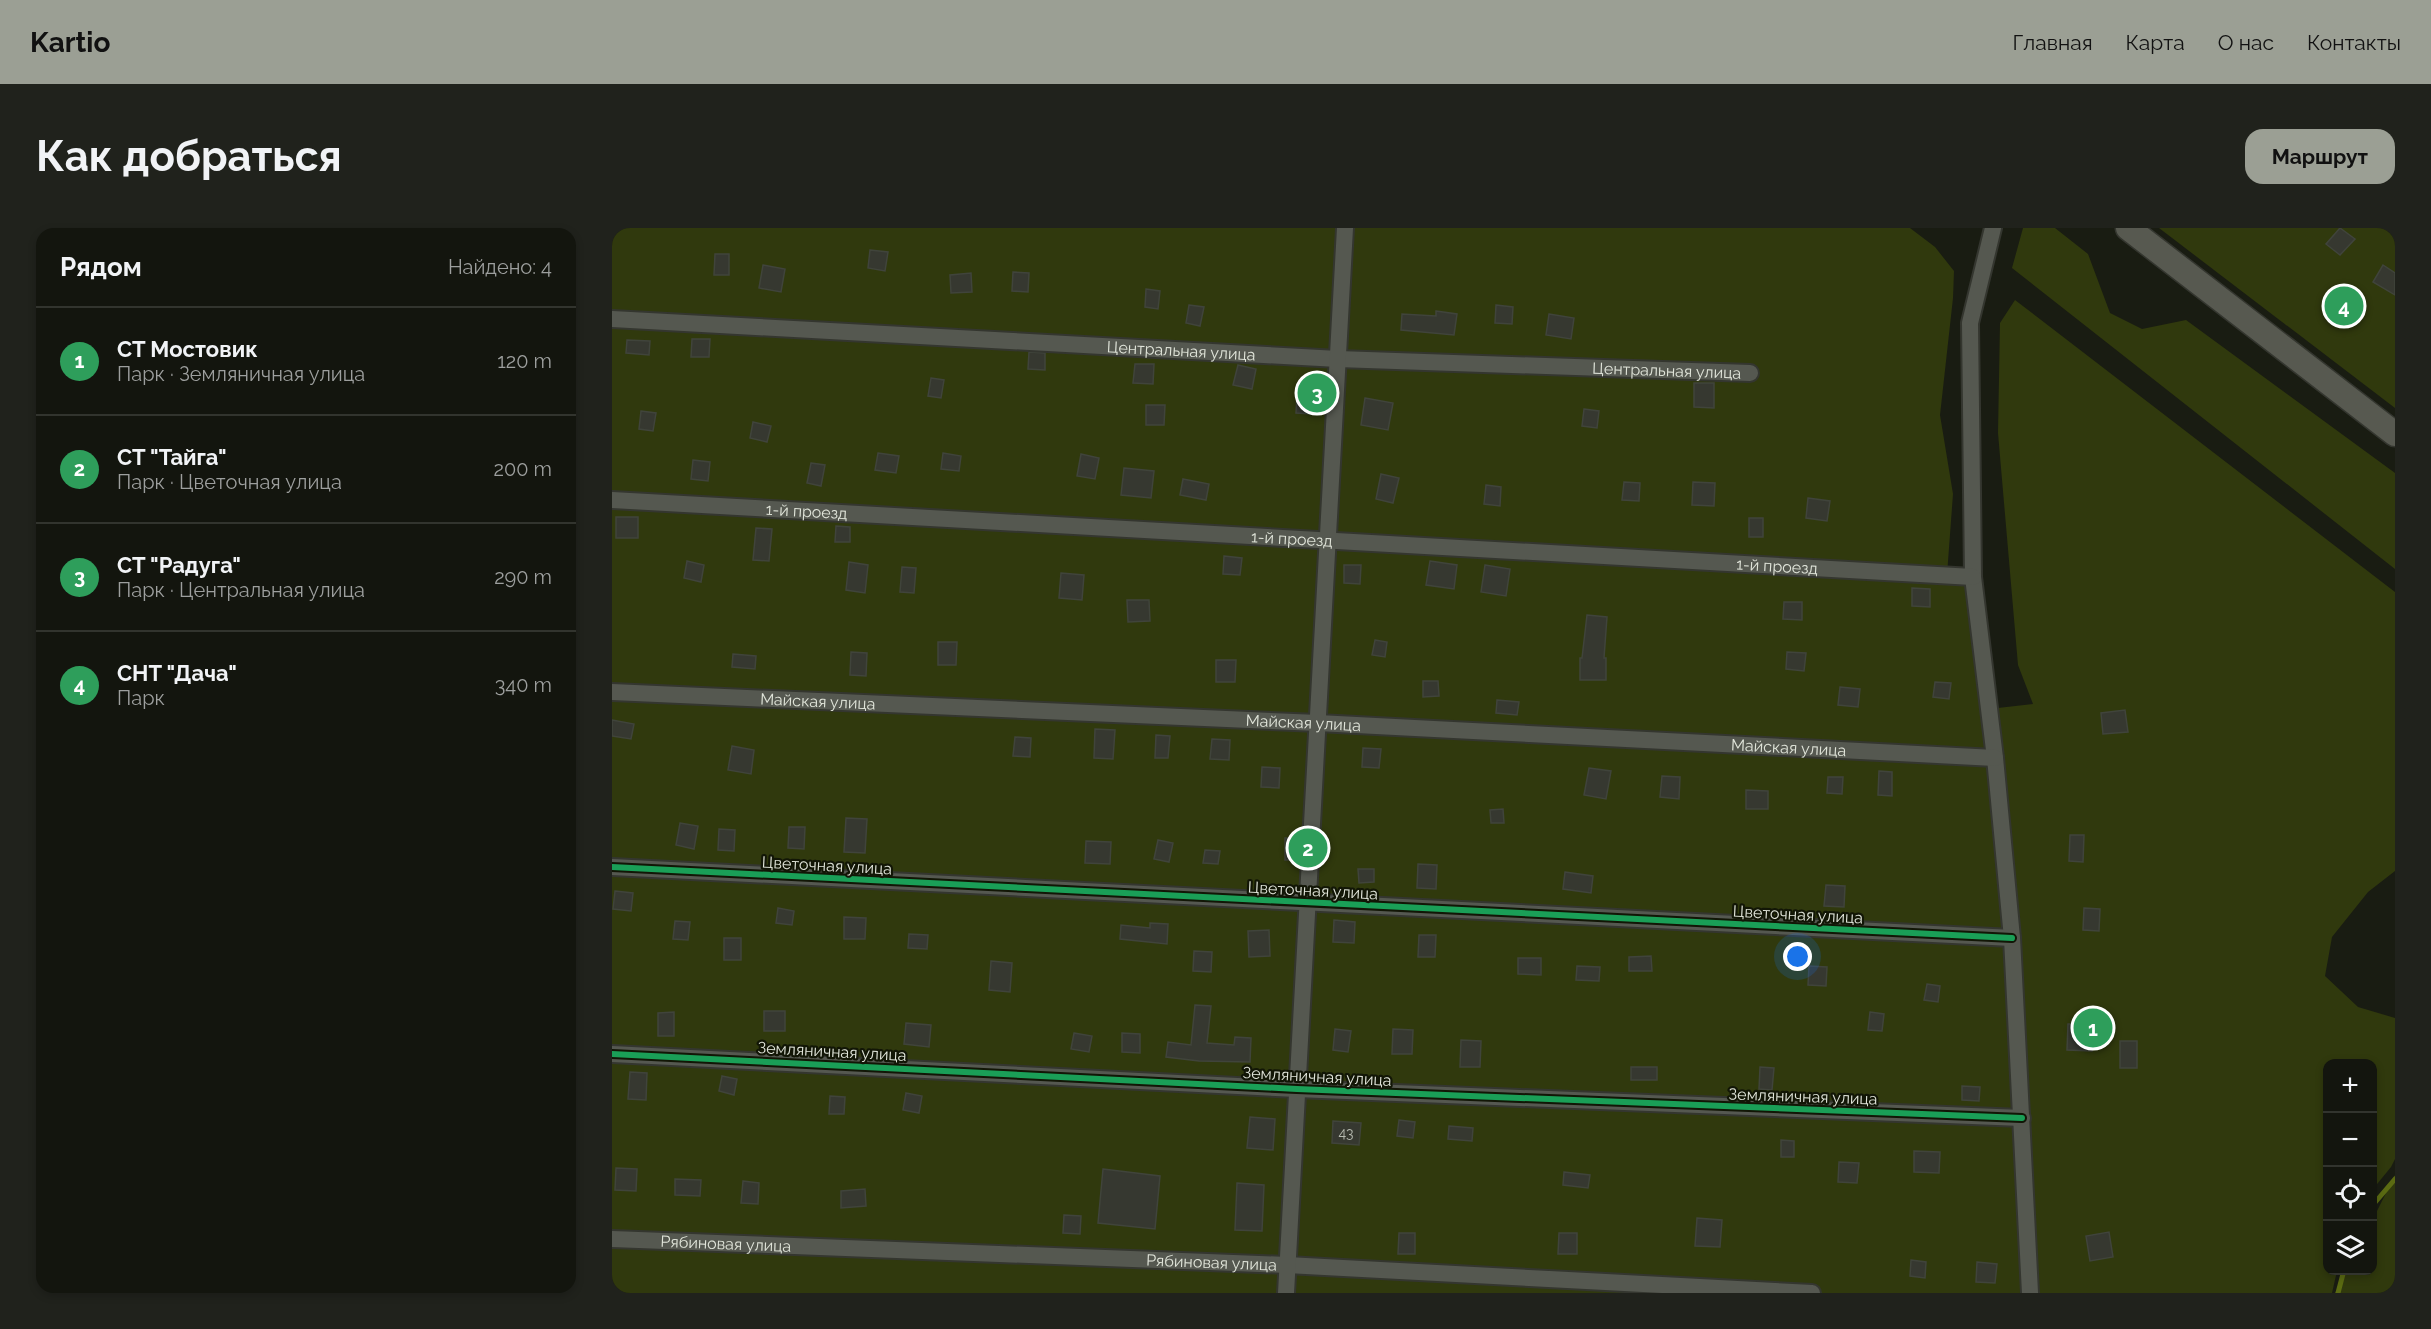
<!DOCTYPE html>
<html lang="ru">
<head>
<meta charset="utf-8">
<style>
  body { margin:0; font-family:Raleway,sans-serif; background:#20221c; color:#f1f3f6 }
  .controls { position:absolute; right:18px; bottom:18px; display:grid; overflow:hidden; border-radius:12px; box-shadow:0 3px 9px #0003 }
  .controls button { width:54px; height:54px; display:grid; place-items:center; padding:0; border:0; border-bottom:2px solid #32342e; background:#13150e; color:#f1f3f6; font:30px sans-serif }
  .you { position:absolute; left:1186px; top:729px; width:21px; height:21px; margin:-15px; border:4px solid #fff; border-radius:50%; background:#1a73e8; box-shadow:0 0 0 9px #1a73e833 }
  .badge { display:grid; place-items:center; width:39px; height:39px; border-radius:50%; background:#9b9f94; color:#fff; font-size:20px; font-weight:700 }
  .pin { position:absolute; translate:-50% -50%; border:3px solid #fff; box-shadow:0 2px 6px #0006 }
  .list { margin:0; padding:0; list-style:none }
  h2 { display:flex; justify-content:space-between; align-items:center; height:78px; margin:0; padding:0 24px; font-size:26px }
  h2 small { font-size:20px; font-weight:400; color:#9d9f9e }
  .list li { display:grid; grid-template-columns:39px 1fr auto; gap:18px; align-items:center; box-sizing:border-box; height:108px; padding:0 24px; border-top:2px solid #32342e }
  .list b { display:block; font-size:22px; white-space:nowrap }
  .list p { margin:0; font-size:20px; white-space:nowrap; color:#9d9f9e }
  .list em { font-size:20px; font-style:normal; color:#9d9f9e }
  .icon { flex:none; width:33px; height:33px; fill:none; stroke:currentColor; stroke-width:2; stroke-linecap:round; stroke-linejoin:round }
  .map { position:relative; flex:none; width:1783px; height:1065px; overflow:hidden; border-radius:18px }
  header { display:flex; align-items:center; gap:36px; box-sizing:border-box; height:84px; padding:0 30px; background:#9b9f94; color:#111 }
  header strong { font-size:28px }
  nav { display:flex; gap:33px; margin-inline-start:auto; font-size:21px }
  .intro { display:flex; align-items:center; justify-content:space-between; box-sizing:border-box; height:144px; padding:0 36px }
  h1 { margin:0; font-size:42px }
  .button { padding:15px 27px; border-radius:18px; background:#9b9f94; color:#111; font-size:21px; font-weight:700 }
  main { display:flex; gap:36px; padding:0 36px }
  aside { flex:1; background:#13150e; border-radius:18px; box-shadow:0 3px 9px #0003 }
  .map>svg:first-child { display:block }
  .green { fill:#30390d }
  .lines { fill:none; stroke-linecap:round; stroke-linejoin:round }
  .stream { stroke:#5b6b12; stroke-width:5 }
  .building { fill:#363830; stroke:#40443b; stroke-width:1.5 }
  .minor-casing { stroke:#34362f; stroke-width:20 }
  .secondary-casing { stroke:#34362f; stroke-width:27 }
  .minor { stroke:#555850; stroke-width:16 }
  .secondary { stroke:#575950; stroke-width:24 }
  .cycleway-casing { stroke:#121606; stroke-width:10 }
  .cycleway { stroke:#1a9f57; stroke-width:6 }
  .labels { text-anchor:middle; stroke-width:4.5; stroke-linejoin:round; paint-order:stroke }
  .number-label { font-size:14px; fill:#b6bab0 }
  .street-label { font-size:16px; fill:#e1e5da; stroke:#121606 }
</style>
</head>
<body>
<header>
<strong>Kartio</strong>
<nav><a>Главная</a><a>Карта</a><a>О нас</a><a>Контакты</a></nav>
</header>
<div class="intro"><h1>Как добраться</h1><a class="button">Маршрут</a></div>
<main>
<aside>
<h2>Рядом<small>Найдено: 4</small></h2>
<ul class="list">
<li><span class="badge" style="background:#2e9e5b">1</span><div><b>СТ Мостовик</b><p>Парк · Земляничная улица</p></div><em>120 m</em></li>
<li><span class="badge" style="background:#2e9e5b">2</span><div><b>СТ &quot;Тайга&quot;</b><p>Парк · Цветочная улица</p></div><em>200 m</em></li>
<li><span class="badge" style="background:#2e9e5b">3</span><div><b>СТ &quot;Радуга&quot;</b><p>Парк · Центральная улица</p></div><em>290 m</em></li>
<li><span class="badge" style="background:#2e9e5b">4</span><div><b>СНТ &quot;Дача&quot;</b><p>Парк</p></div><em>340 m</em></li>
</ul>
</aside>
<div class="map">
<svg width="1783" height="1065" viewBox="0 0 1783 1065">
  <rect width="100%" height="100%" fill="#191c12"/>
  <!-- green -->
  <g class="green">
    <path d="M0 0H1298L1323 19 1342 43 1341 70 1328 187 1341 266 1335 347 1361 349 1377 481 1421 476 1406 437 1386 205 1388 95 1403 72 1783 364V643L1756 664 1720 709 1713 748 1746 779 1783 790V931L1779 939 1761 961 1760 836H1716V1042L1725 1043 1720 1065H0Z"/>
    <path d="M1411 0H1443L1476 26 1498 85 1530 101 1574 92 1783 245V341L1400 40Z"/>
    <path d="M1547 0H1783V180Z"/>
    <path d="M1783 947V1065H1723L1734 1043 1760 1042 1761 991Z"/>
  </g>
  <g class="lines">
    <!-- stream -->
    <g class="stream">
      <path d="M1760 978 1783 951"/>
      <path d="M1726 1065 1732 1042"/>
    </g>
  </g>
  <!-- building -->
  <g class="building">
    <path d="M1728 0 1743 11 1728 27 1714 16Z"/>
    <path d="M258 22 276 24 273 43 256 40Z"/>
    <path d="M103 26H117V47H102Z"/>
    <path d="M151 37 173 41 169 64 147 60Z"/>
    <path d="M1771 37 1783 45V67L1761 54Z"/>
    <path d="M401 44 417 45 416 64 400 63Z"/>
    <path d="M359 45 360 64 339 65 338 47Z"/>
    <path d="M534 61 548 63 546 81 533 79Z"/>
    <path d="M577 77 592 79 588 98 574 95Z"/>
    <path d="M884 77 901 79 900 96 883 95Z"/>
    <path d="M824 83 845 86 842 107 789 102 790 86 824 88Z"/>
    <path d="M937 86 962 90 959 111 934 107Z"/>
    <path d="M80 111H98L97 129H79Z"/>
    <path d="M15 112 38 113 37 127 14 125Z"/>
    <path d="M417 124 433 125V142L416 141Z"/>
    <path d="M523 136H542L541 156 521 155Z"/>
    <path d="M626 137 644 141 640 161 621 157Z"/>
    <path d="M319 150 332 152 329 170 316 168Z"/>
    <path d="M1082 155H1102V180L1082 179Z"/>
    <path d="M685 166 702 167 700 186 684 185Z"/>
    <path d="M753 170 781 175 776 202 749 197Z"/>
    <path d="M534 177H553L552 197H534Z"/>
    <path d="M972 181 987 183 985 200 970 198Z"/>
    <path d="M29 183 44 185 41 203 27 201Z"/>
    <path d="M141 194 159 198 155 214 138 210Z"/>
    <path d="M266 225 287 228 284 245 263 242Z"/>
    <path d="M331 225 349 228 347 243 329 241Z"/>
    <path d="M469 226 487 230 483 251 465 248Z"/>
    <path d="M81 232 98 234 96 253 79 251Z"/>
    <path d="M199 235 213 237 209 258 195 255Z"/>
    <path d="M512 240 542 243 539 270 509 267Z"/>
    <path d="M769 246 787 250 781 275 764 271Z"/>
    <path d="M571 251 597 256 594 272 568 267Z"/>
    <path d="M1012 254 1028 255 1027 273 1010 272Z"/>
    <path d="M1081 254 1103 255 1102 278 1080 277Z"/>
    <path d="M874 257 889 259 888 278 872 276Z"/>
    <path d="M1196 270 1218 273 1215 293 1194 290Z"/>
    <rect x="4" y="289" width="22" height="21"/>
    <rect x="1137" y="290" width="14" height="19"/>
    <path d="M224 298 238 299V314H223Z"/>
    <path d="M144 300 160 301 157 333 141 332Z"/>
    <path d="M612 328 630 330 628 347 611 346Z"/>
    <path d="M75 333 92 337 89 354 72 350Z"/>
    <path d="M818 333 845 337 842 361 814 357Z"/>
    <path d="M237 334 256 337 253 365 234 362Z"/>
    <path d="M732 337H749L748 356 732 355Z"/>
    <path d="M873 337 898 341 894 368 869 364Z"/>
    <path d="M290 339 304 340 302 365 288 364Z"/>
    <path d="M449 345 472 347 470 372 447 370Z"/>
    <path d="M1300 360 1318 361V379L1300 378Z"/>
    <path d="M515 372H537L538 393 516 394Z"/>
    <path d="M1172 374H1190V392L1171 391Z"/>
    <path d="M975 387 995 389 992 430H994V452H968V430H970Z"/>
    <path d="M763 412 775 414 773 429 760 427Z"/>
    <path d="M326 414H345L344 437H326Z"/>
    <path d="M239 424 255 425 254 448 238 447Z"/>
    <path d="M1175 424 1194 425 1192 443 1174 441Z"/>
    <path d="M121 426 144 428 143 441 120 439Z"/>
    <path d="M604 432H624L623 454H604Z"/>
    <path d="M811 453H826L827 468 811 469Z"/>
    <path d="M1323 454 1339 455 1337 471 1321 469Z"/>
    <path d="M1228 459 1248 461 1246 479 1226 477Z"/>
    <path d="M885 472 907 474 905 487 884 485Z"/>
    <path d="M1513 482 1516 504 1491 506 1489 485Z"/>
    <path d="M0 492 22 496 19 511 0 508Z"/>
    <path d="M483 501 503 502 501 531 482 530Z"/>
    <path d="M544 507 558 508 556 530H543Z"/>
    <path d="M403 509 419 510 418 529 401 528Z"/>
    <path d="M600 511 618 512 617 532 598 531Z"/>
    <path d="M120 518 142 522 139 546 116 542Z"/>
    <path d="M751 520 769 521 767 540 750 539Z"/>
    <path d="M650 539 668 540 667 560 649 559Z"/>
    <path d="M977 540 999 543 994 571 972 567Z"/>
    <path d="M1267 543 1280 544V568L1266 567Z"/>
    <path d="M1050 548 1068 549 1067 571 1048 569Z"/>
    <path d="M1216 549H1231L1230 566 1215 565Z"/>
    <path d="M1134 562 1156 563V581H1134Z"/>
    <path d="M891 581 892 595H879L878 582Z"/>
    <path d="M234 590 255 591 253 625 232 624Z"/>
    <path d="M68 595 86 598 82 621 64 617Z"/>
    <path d="M177 599H193L192 621 176 620Z"/>
    <path d="M107 601 123 602 122 623 106 622Z"/>
    <path d="M1458 607H1472L1471 634 1457 633Z"/>
    <path d="M673 610H688L687 632H673Z"/>
    <path d="M546 612 561 615 557 634 542 631Z"/>
    <path d="M474 613 499 614 498 636 473 635Z"/>
    <path d="M593 622 608 623 606 636 591 635Z"/>
    <path d="M806 636 825 637 824 661 805 660Z"/>
    <path d="M746 641H762V654L747 655Z"/>
    <path d="M953 644 981 648 979 665 951 661Z"/>
    <path d="M1214 657 1233 658 1232 679 1212 678Z"/>
    <path d="M3 663 21 665 19 683 1 681Z"/>
    <path d="M166 680 182 683 180 697 164 695Z"/>
    <path d="M1472 680 1488 681 1487 703 1471 702Z"/>
    <path d="M232 689 254 690 253 711H232Z"/>
    <path d="M722 692 743 694 742 715 721 714Z"/>
    <path d="M63 693 78 694 76 712 61 711Z"/>
    <path d="M538 695 556 696 555 716 508 711 509 697 538 700Z"/>
    <path d="M657 702 658 728 637 729 636 703Z"/>
    <path d="M297 706 316 707 315 721 296 720Z"/>
    <path d="M807 707H824L823 729H806Z"/>
    <rect x="112" y="710" width="17" height="22"/>
    <path d="M582 723 600 724 599 744 581 743Z"/>
    <path d="M1039 728 1040 743H1017V729Z"/>
    <path d="M906 730H929V747L906 746Z"/>
    <path d="M379 733 400 735 398 764 377 762Z"/>
    <path d="M965 738 988 739 987 753 964 752Z"/>
    <path d="M1197 738 1215 739 1214 758 1196 757Z"/>
    <path d="M1315 756 1328 758 1326 774 1312 772Z"/>
    <path d="M583 777 599 778 595 815 622 817 623 809 639 810 638 834 587 833 554 829 556 814 579 817Z"/>
    <rect x="152" y="783" width="21" height="20"/>
    <path d="M62 784V808H46V785Z"/>
    <path d="M1258 784 1272 786 1270 803 1256 802Z"/>
    <path d="M294 795 319 797 317 819 292 816Z"/>
    <path d="M1456 796H1481L1480 823 1455 822Z"/>
    <path d="M723 801 739 803 736 824 721 822Z"/>
    <path d="M781 801 801 802 800 826H780Z"/>
    <path d="M462 805 480 808 477 824 459 821Z"/>
    <path d="M510 805 528 806V825L510 824Z"/>
    <path d="M849 812 869 813 868 839H848Z"/>
    <rect x="1508" y="813" width="17" height="27"/>
    <rect x="1019" y="839" width="26" height="13"/>
    <path d="M1148 839 1162 840 1160 862 1147 861Z"/>
    <path d="M18 844 35 845 34 872 16 871Z"/>
    <path d="M110 848 125 851 122 867 107 863Z"/>
    <path d="M1350 858 1368 859 1367 873 1350 872Z"/>
    <path d="M294 865 310 868 307 885 291 882Z"/>
    <path d="M218 868 233 869 232 886H217Z"/>
    <path d="M638 889 663 891 661 922 635 920Z"/>
    <path d="M787 892 803 894 801 910 785 908Z"/>
    <path d="M721 893 749 895 747 917 720 915Z"/>
    <path d="M837 898 861 900 860 913 836 911Z"/>
    <path d="M1169 912 1182 913V929H1169Z"/>
    <path d="M1302 923 1328 924 1327 945 1302 944Z"/>
    <path d="M1227 934 1247 935 1245 955 1226 954Z"/>
    <path d="M4 940 25 941 24 963 3 962Z"/>
    <path d="M491 941 548 948 543 1001 486 995Z"/>
    <path d="M952 944 978 947 976 960 951 957Z"/>
    <path d="M63 951 89 952 88 968 63 967Z"/>
    <path d="M131 953 147 955 146 976 129 975Z"/>
    <path d="M625 955 652 957 650 1003 623 1002Z"/>
    <path d="M253 961 254 978 229 980V963Z"/>
    <path d="M452 987 469 988 468 1006 451 1005Z"/>
    <path d="M1085 990 1110 992 1108 1019 1083 1018Z"/>
    <path d="M1497 1004 1501 1029 1478 1033 1474 1008Z"/>
    <path d="M787 1005H803V1026H786Z"/>
    <path d="M947 1005H965V1026H946Z"/>
    <path d="M1299 1032 1314 1034 1313 1050 1298 1048Z"/>
    <path d="M1365 1034 1385 1036 1383 1055 1364 1054Z"/>
  </g>
  <g class="lines">
    <!-- minor casing -->
    <g class="minor-casing">
      <g id="minor">
        <path d="M1381 0 1358 95 1361 349 1383 530 1400 710 1418 1065"/>
        <path id="s1" d="M0 91 726 131 1138 145"/>
        <path id="s2" d="M0 272 1361 349"/>
        <path id="s3" d="M0 464 706 495 1383 530"/>
        <path d="M0 639 1400 710"/>
        <path d="M0 826 685 861 1410 890"/>
        <path id="s4" d="M0 1011 675 1037 1200 1065"/>
        <path d="M674 1065 733 0"/>
      </g>
    </g>
    <!-- secondary casing -->
    <g class="secondary-casing">
      <path id="secondary" d="M1516 0 1783 206"/>
    </g>
    <!-- minor -->
    <use href="#minor" class="minor"/>
    <!-- secondary -->
    <use href="#secondary" class="secondary"/>
    <!-- cycleway casing -->
    <g class="cycleway-casing">
      <g id="cycleway">
        <path d="M0 639 1400 710"/>
        <path d="M0 826 685 861 1410 890"/>
      </g>
    </g>
    <!-- cycleway -->
    <use href="#cycleway" class="cycleway"/>
  </g>
  <g class="labels">
    <!-- number labels -->
    <g class="number-label">
      <text x="734" y="910">43</text>
    </g>
    <!-- street labels -->
    <g class="street-label">
      <text dy="6" stroke="none"><textPath href="#s1" startOffset="570">Центральная улица</textPath></text>
      <text dy="6" stroke="none"><textPath href="#s1" startOffset="1056">Центральная улица</textPath></text>
      <text dy="6" stroke="none"><textPath href="#s2" startOffset="195">1-й проезд</textPath></text>
      <text dy="6" stroke="none"><textPath href="#s2" startOffset="681">1-й проезд</textPath></text>
      <text dy="6" stroke="none"><textPath href="#s2" startOffset="1167">1-й проезд</textPath></text>
      <text dy="6" stroke="none"><textPath href="#s3" startOffset="206">Майская улица</textPath></text>
      <text dy="6" stroke="none"><textPath href="#s3" startOffset="692">Майская улица</textPath></text>
      <text dy="6" stroke="none"><textPath href="#s3" startOffset="1178">Майская улица</textPath></text>
      <text transform="translate(215 637) rotate(3)" y="6">Цветочная улица</text>
      <text transform="translate(701 662) rotate(3)" y="6">Цветочная улица</text>
      <text transform="translate(1186 686) rotate(3)" y="6">Цветочная улица</text>
      <text transform="translate(220 823) rotate(3)" y="6">Земляничная улица</text>
      <text transform="translate(705 848) rotate(3)" y="6">Земляничная улица</text>
      <text transform="translate(1191 868) rotate(2)" y="6">Земляничная улица</text>
      <text dy="6" stroke="none"><textPath href="#s4" startOffset="114">Рябиновая улица</textPath></text>
      <text dy="6" stroke="none"><textPath href="#s4" startOffset="600">Рябиновая улица</textPath></text>
    </g>
  </g>
</svg>
<div class="controls">
<button>+</button>
<button>−</button>
<button><svg class="icon" aria-label="locate" viewBox="0 0 24 24"><circle cx="12" cy="12" r="6"/><path d="M12 2v4M12 18v4M2 12h4M18 12h4"/></svg></button>
<button><svg class="icon" aria-label="layers" viewBox="0 0 24 24"><path d="M12 4l9 5-9 5-9-5zM3 14l9 5 9-5"/></svg></button>
</div>
<div class="you"></div>
<div class="pin badge" style="left:1481px;top:800px;background:#2e9e5b">1</div>
<div class="pin badge" style="left:696px;top:620px;background:#2e9e5b">2</div>
<div class="pin badge" style="left:705px;top:165px;background:#2e9e5b">3</div>
<div class="pin badge" style="left:1732px;top:78px;background:#2e9e5b">4</div>
</div>
</main>
</body>
</html>
